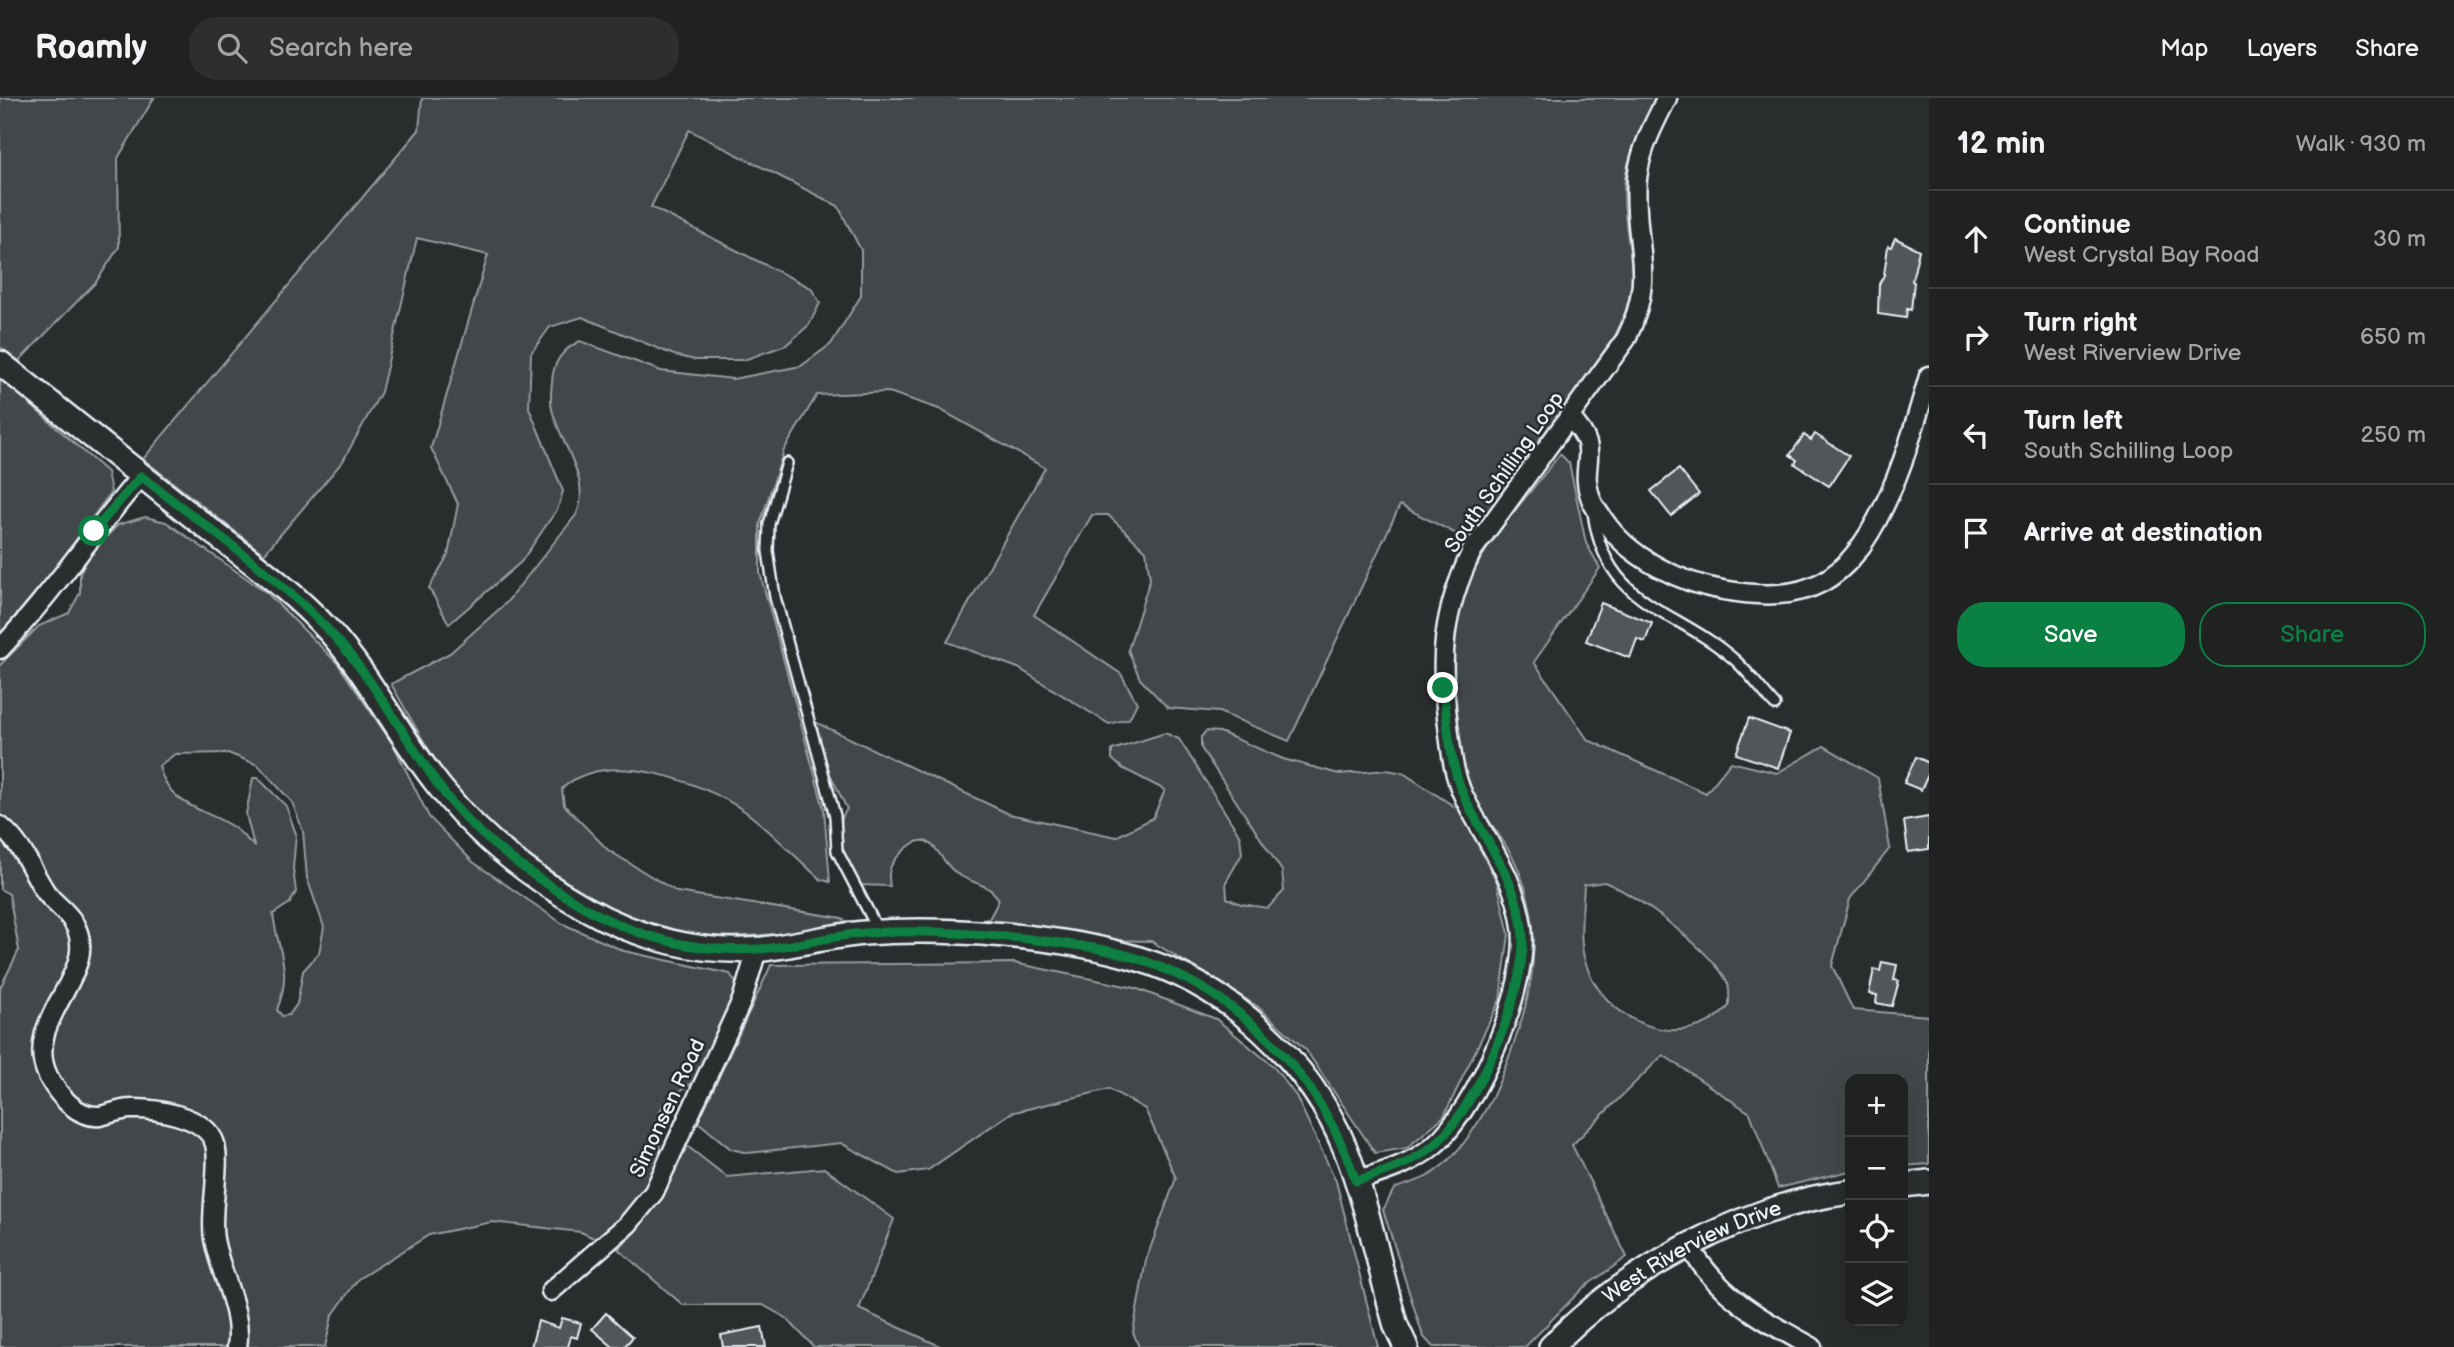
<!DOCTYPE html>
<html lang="en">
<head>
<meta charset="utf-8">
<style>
  body { margin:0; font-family:"Balsamiq Sans",sans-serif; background:#2d2f2f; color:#f1f3f6 }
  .controls { position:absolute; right:21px; bottom:21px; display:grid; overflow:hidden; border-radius:14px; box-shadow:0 7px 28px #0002 }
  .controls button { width:63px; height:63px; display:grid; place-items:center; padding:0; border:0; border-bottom:2px solid #3d3f40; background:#202222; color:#f1f3f6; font:35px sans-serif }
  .stop { position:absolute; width:21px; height:21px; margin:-16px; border:5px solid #0b8043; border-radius:50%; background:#fff }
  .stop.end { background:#0b8043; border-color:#fff; box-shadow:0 2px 7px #0008 }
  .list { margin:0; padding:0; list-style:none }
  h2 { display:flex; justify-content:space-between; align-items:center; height:91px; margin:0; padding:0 28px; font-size:30px }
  h2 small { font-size:23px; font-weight:400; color:#a2a4a5 }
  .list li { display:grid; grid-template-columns:46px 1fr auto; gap:21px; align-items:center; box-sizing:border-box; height:98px; padding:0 28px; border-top:2px solid #3d3f40 }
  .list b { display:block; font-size:26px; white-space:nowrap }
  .list p { margin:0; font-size:23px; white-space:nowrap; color:#a2a4a5 }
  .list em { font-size:23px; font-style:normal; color:#a2a4a5 }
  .actions { display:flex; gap:14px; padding:21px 28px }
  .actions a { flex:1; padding:16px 0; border:2px solid #0b8043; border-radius:28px; text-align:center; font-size:24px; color:#0b8043 }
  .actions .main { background:#0b8043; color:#fff }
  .icon { flex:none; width:38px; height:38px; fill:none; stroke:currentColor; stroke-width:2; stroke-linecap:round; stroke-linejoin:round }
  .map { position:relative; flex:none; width:1929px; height:1249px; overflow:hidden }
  header { display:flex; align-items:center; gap:42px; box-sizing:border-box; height:98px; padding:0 35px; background:#202222; border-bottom:2px solid #3d3f40 }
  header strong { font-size:33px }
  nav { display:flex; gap:38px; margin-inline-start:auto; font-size:24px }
  .search { width:490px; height:63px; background:#2d2f2f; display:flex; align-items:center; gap:18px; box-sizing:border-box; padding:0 24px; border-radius:28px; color:#a2a4a5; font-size:26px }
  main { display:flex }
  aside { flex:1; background:#202222 }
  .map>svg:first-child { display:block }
  .green { fill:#424648; stroke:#959ca0; stroke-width:2; fill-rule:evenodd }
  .building { fill:#535759; stroke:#e8f1f8; stroke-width:2 }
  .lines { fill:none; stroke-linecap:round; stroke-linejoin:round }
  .lane-casing { stroke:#e8f1f8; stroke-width:14 }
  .street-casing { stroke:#e8f1f8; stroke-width:23 }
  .secondary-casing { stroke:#e8f1f8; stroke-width:28 }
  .lane { stroke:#2a2d2e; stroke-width:9 }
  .street { stroke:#2a2d2e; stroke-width:18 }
  .secondary { stroke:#2a2d2e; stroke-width:23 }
  .route { stroke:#0b8043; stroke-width:9 }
  .labels { text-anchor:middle; stroke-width:5; stroke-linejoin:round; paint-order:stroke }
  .street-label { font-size:21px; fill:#e8f1f8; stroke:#2a2d2e }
</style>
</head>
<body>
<header>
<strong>Roamly</strong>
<div class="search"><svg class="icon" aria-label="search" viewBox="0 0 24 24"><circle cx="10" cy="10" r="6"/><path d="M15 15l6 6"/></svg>Search here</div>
<nav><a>Map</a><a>Layers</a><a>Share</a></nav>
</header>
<main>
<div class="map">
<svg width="1929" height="1249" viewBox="0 0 1929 1249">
  <rect width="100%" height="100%" fill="#2a2d2e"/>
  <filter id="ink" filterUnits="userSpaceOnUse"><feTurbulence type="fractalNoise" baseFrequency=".0143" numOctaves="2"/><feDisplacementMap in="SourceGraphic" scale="14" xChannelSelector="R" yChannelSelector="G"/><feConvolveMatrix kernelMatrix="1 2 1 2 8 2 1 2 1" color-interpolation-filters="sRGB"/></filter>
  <g filter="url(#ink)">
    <!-- green -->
    <g class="green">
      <path d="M0 0H154L118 60 119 149 96 184 19 263 0 249Z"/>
      <path d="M422 0H1655C1642 29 1623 64 1624 97 1625 158 1646 176 1615 238L1468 442 1400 407 1289 643 1219 614 1168 610 1140 581 1128 552 1150 481 1146 453 1108 417H1092L1034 517 1121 576 1137 605 1129 621 1109 626 1018 570 947 544 1045 370 939 311 889 294 817 297 784 352 760 426V475L824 711 830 784 820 781C795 759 770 731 743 712 701 683 603 649 562 691L564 707 608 752 677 794 842 820 851 831C800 833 747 841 696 838 618 833 497 750 452 687 429 656 411 620 391 586L450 555 506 505 576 417C593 383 560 346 552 311 550 303 551 293 552 284 553 264 562 252 580 243L661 273 733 281 801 268 831 246 861 198V152L838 108 689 32 651 109 811 190 820 205 809 227 786 247 744 262H695L674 257 582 219 550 229 531 255 529 310 563 393 558 410 521 464 449 526 429 490 448 457 458 406 431 350 488 157 417 140 381 294 343 363 264 456 143 361 419 32Z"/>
      <path d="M0 280 107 374 111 394 24 513 0 536Z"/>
      <path d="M1560 356 1569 365 1586 445 1600 470 1534 564 1588 642 1706 695 1731 664 1777 675 1824 648 1878 680 1890 750 1850 801 1832 868 1853 912 1929 918V1066L1903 1068V981H1850V1073L1778 1090 1750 1015 1663 957 1572 1047 1627 1159 1583 1190 1525 1249H1433L1423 1238 1383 1112 1394 1091C1406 1086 1422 1083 1433 1075 1463 1054 1486 1015 1500 982 1528 914 1549 845 1519 773 1506 739 1475 711 1463 677 1453 649 1450 576 1452 545 1456 471 1518 412 1560 356ZM1604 784C1634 794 1716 856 1728 886 1730 892 1729 902 1729 908 1684 958 1602 924 1585 863 1578 841 1583 810 1584 787Z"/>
      <path d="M145 419 166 424 266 494 338 566 394 648 429 719 473 764 563 826 624 853 730 876 738 888V898C725 925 713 956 696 980 688 992 671 994 663 1007 655 1022 661 1038 660 1055 658 1086 622 1123 600 1143L581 1134 492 1124 429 1137 358 1181 332 1218 325 1249H244L247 1236C236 1197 219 1156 217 1115 216 1081 234 1066 216 1032L94 1010C81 1005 74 998 65 988 29 949 64 908 84 870L47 787 38 758 21 736 0 720V567L39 528 69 515 80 495V475L93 452 118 427ZM228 655 258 667 292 704 303 733 307 780 324 829 319 855 303 873 297 906 289 917 282 918 277 912C293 871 278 855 273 816L290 805 296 794 293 770 296 736 286 708 258 680H253L246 716 254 748C247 742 241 734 233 729 203 709 170 710 159 668L175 656Z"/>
      <path d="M813 623 1009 716 1116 739 1153 720 1165 692 1122 670 1112 661V652L1165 635 1179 641 1240 738 1242 756 1226 784 1227 800 1241 806 1268 810 1284 793 1282 773 1201 650V639L1206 633 1220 634 1283 661 1339 676 1387 672 1403 675 1461 713 1497 784 1509 836 1500 902 1444 1018 1407 1050 1375 1055 1306 952 1257 908 1151 843 1072 841 963 824 989 821 999 802C989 785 975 787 959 777 936 764 934 722 901 755 890 766 887 773 890 788L859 787C848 765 830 733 847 711L830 676Z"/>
      <path d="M0 733C20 760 82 828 74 860 67 887 49 914 37 938L71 1015C109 1016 179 1012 206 1041L234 1232 231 1249H0V890L19 852 9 796 0 791Z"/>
      <path d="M1014 865 1135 890 1216 921 1273 968 1296 998 1336 1083 1378 1249H1139L1133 1234 1146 1162 1176 1080 1145 1011 1109 991 1011 1015 928 1072 898 1076 841 1045 748 1055 731 1051 698 1024 771 867Z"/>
      <path d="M687 1048 727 1079 824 1070 894 1121 859 1211 942 1249H814L786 1220 763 1207H683L618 1151C650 1121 669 1087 687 1048Z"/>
    </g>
    <!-- building -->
    <g class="building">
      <path d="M1895 140 1919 152 1912 183 1914 184 1911 212 1907 211 1906 220 1878 216 1879 186 1884 177 1888 148 1891 149Z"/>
      <path d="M1815 336 1849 358 1829 388 1795 366 1797 362 1790 357 1804 337 1811 342Z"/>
      <path d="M1679 371 1699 396 1671 418 1651 393Z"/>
      <path d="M1601 505 1652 525 1645 544 1637 541 1630 560 1586 543Z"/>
      <path d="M1749 620 1790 635 1778 670 1736 656Z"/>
      <path d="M1916 659 1929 665V675L1921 692 1904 685Z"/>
      <path d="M1929 719V751L1908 754 1904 723Z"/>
      <path d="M1882 864 1897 867 1894 882 1899 883 1892 908 1876 905 1877 897 1869 896 1874 871 1880 873Z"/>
      <path d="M606 1215 633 1239 624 1249H613L592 1231Z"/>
      <path d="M562 1220 581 1225 577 1240 571 1238 568 1249H531L538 1223 559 1230Z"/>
      <path d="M762 1229 766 1249H723L721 1237Z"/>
    </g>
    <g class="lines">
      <!-- lane casing -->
      <g class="lane-casing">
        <g id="lane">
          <path d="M787 365 769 426 768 453 775 499 835 718 837 753 879 834"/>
          <path d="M1593 414C1605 510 1676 509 1736 563 1750 576 1762 593 1775 607"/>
        </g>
      </g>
      <!-- street casing -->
      <g class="street-casing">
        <g id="street">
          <path d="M1569 319C1605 354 1577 364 1591 401 1594 410 1603 421 1608 428 1634 462 1682 485 1723 492 1808 507 1847 485 1884 408 1904 366 1916 323 1929 278"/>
          <path d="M0 551C51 497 93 434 141 378"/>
          <path d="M0 728C23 747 29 768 45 793 53 805 66 812 73 824 105 874 20 920 48 978 58 997 77 1020 100 1018 110 1016 121 1011 131 1011 155 1010 201 1018 213 1041 223 1060 209 1112 214 1141 220 1176 243 1213 237 1249"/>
          <path d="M1356 1083C1383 1074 1410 1067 1433 1048 1477 1012 1530 886 1522 829 1516 780 1485 742 1464 699 1453 676 1451 652 1448 627 1439 560 1442 515 1472 453L1626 241C1658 176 1632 145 1637 81 1640 52 1654 25 1667 0"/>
          <path d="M1689 1148C1720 1200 1761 1221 1812 1249"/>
          <path d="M551 1193 628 1126 654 1094 742 902 757 852"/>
        </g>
      </g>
      <!-- secondary casing -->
      <g class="secondary-casing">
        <g id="secondary">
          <path d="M0 265C65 317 130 369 196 421 242 457 291 491 330 534 374 583 401 643 443 693 481 740 532 780 585 810 637 840 702 857 763 851 796 847 830 838 864 835 945 829 1061 837 1139 861 1229 888 1309 963 1345 1050 1368 1107 1379 1169 1396 1228L1406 1249"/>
          <path d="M1903 1087 1929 1084"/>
          <path id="s1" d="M1551 1249C1625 1172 1744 1107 1850 1094"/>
        </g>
      </g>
      <!-- lane -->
      <use href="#lane" class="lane"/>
      <!-- street -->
      <use href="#street" class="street"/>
      <!-- secondary -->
      <use href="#secondary" class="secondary"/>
    </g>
  </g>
  <g class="lines" filter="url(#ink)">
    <!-- route -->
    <path class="route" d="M94 433 141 378C204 428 274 474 329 533 373 579 402 636 439 688 474 738 531 778 584 809 636 840 698 855 758 851 794 849 828 838 864 835 919 832 975 835 1030 841 1067 846 1108 850 1142 862 1246 899 1321 980 1356 1083 1383 1074 1410 1067 1433 1048 1477 1012 1531 885 1522 828 1515 779 1484 742 1464 698 1449 665 1448 626 1443 590"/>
  </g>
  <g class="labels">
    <!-- street labels -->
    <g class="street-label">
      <text transform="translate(1504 374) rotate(-55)" y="7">South Schilling Loop</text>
      <text transform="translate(667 1010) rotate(-65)" y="7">Simonsen Road</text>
      <text dy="7" stroke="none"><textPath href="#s1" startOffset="172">West Riverview Drive</textPath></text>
    </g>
  </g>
</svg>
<div class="controls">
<button>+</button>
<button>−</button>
<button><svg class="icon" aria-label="locate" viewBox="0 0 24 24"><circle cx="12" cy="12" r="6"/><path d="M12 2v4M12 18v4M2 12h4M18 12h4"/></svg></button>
<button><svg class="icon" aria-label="layers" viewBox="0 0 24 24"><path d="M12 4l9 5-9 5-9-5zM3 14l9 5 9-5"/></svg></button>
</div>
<div class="stop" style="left:94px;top:433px"></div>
<div class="stop end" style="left:1443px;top:590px"></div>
</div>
<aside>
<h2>12 min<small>Walk · 930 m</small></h2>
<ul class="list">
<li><svg class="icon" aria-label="ahead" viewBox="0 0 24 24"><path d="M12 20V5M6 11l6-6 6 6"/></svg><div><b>Continue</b><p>West Crystal Bay Road</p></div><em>30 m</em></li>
<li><svg class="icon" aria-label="right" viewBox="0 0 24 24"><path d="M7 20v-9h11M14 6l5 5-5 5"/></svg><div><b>Turn right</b><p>West Riverview Drive</p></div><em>650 m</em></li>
<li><svg class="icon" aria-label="left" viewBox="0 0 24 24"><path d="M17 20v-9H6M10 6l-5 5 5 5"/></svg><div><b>Turn left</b><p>South Schilling Loop</p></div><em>250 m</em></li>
<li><svg class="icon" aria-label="arrive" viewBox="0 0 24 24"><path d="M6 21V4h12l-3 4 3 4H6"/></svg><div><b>Arrive at destination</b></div></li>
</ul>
<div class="actions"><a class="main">Save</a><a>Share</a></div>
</aside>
</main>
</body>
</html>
